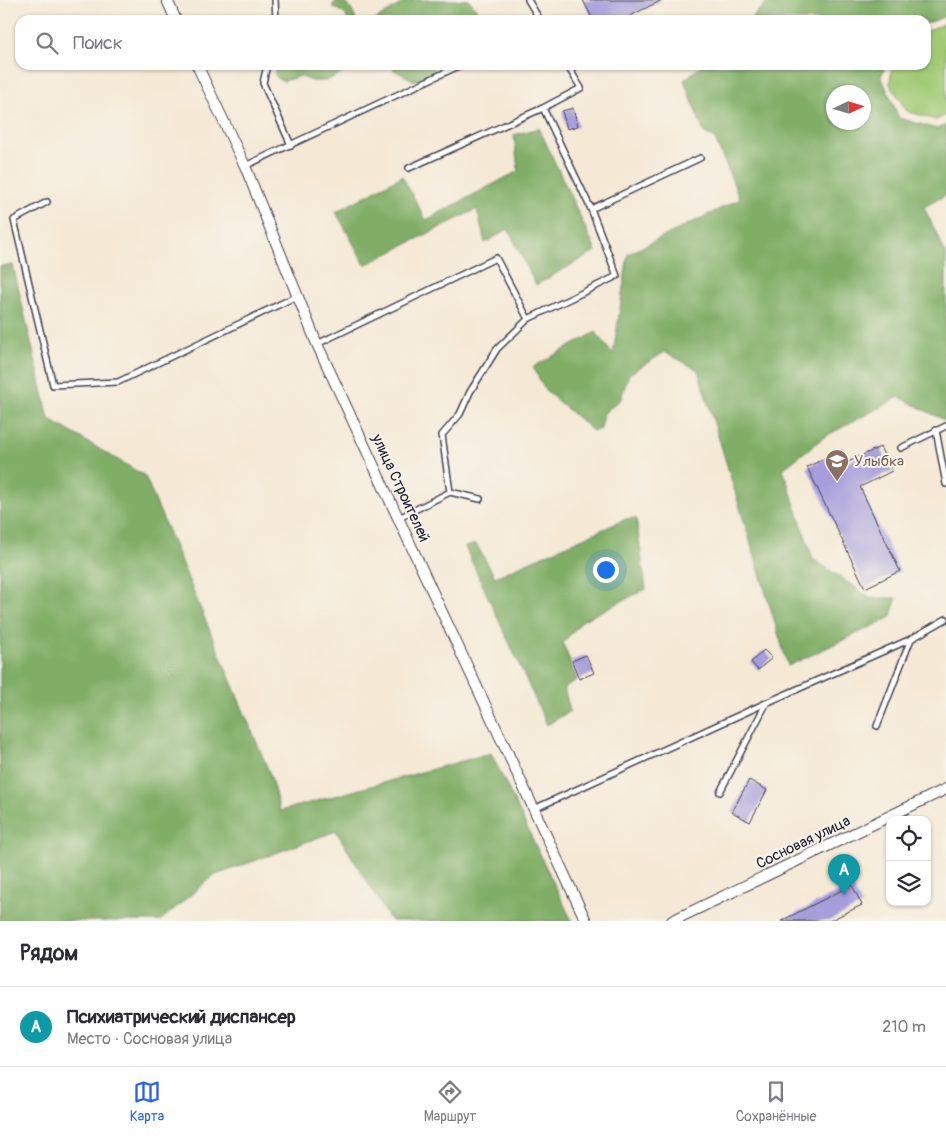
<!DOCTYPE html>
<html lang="ru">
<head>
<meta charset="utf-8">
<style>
  body { margin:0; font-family:Pangolin,sans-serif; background:#f7f7f7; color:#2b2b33 }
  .controls { position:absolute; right:15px; bottom:15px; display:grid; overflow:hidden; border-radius:10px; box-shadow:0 1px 4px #0004 }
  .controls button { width:45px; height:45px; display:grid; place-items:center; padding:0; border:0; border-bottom:1px solid #e1e1e2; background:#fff; color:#2b2b33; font:25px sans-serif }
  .compass { position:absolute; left:826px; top:85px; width:45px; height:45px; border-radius:50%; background:#fff; box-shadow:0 1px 4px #0004; rotate:86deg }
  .you { position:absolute; left:605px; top:569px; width:18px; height:18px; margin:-12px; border:4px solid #fff; border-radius:50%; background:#1a73e8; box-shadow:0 0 0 8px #1a73e833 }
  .badge { display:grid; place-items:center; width:32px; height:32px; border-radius:50%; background:#2563eb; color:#fff; font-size:16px; font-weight:700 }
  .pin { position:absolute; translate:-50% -41px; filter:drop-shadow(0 1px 2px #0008) }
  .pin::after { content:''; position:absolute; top:26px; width:18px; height:15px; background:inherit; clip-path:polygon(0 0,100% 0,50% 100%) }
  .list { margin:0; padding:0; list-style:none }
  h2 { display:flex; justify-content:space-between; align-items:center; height:65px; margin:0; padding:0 20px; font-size:21px }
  h2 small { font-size:16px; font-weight:400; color:#7c7c81 }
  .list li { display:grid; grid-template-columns:32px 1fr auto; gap:15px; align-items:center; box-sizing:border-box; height:80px; padding:0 20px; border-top:1px solid #e1e1e2 }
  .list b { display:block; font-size:19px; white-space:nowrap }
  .list p { margin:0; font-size:16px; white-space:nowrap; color:#7c7c81 }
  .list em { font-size:16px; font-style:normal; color:#7c7c81 }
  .icon { flex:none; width:28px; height:28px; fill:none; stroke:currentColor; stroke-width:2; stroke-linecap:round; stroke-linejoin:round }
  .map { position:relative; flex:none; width:946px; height:921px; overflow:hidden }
  .search { position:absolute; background:#fff; box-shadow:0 1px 4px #0004; left:15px; right:15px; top:15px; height:55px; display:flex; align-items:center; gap:12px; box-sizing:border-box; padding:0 18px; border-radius:15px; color:#7c7c81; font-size:19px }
  .sheet { height:145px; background:#fff }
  nav { display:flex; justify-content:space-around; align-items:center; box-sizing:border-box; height:70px; border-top:1px solid #e1e1e2; background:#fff; font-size:14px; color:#7c7c81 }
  nav a { display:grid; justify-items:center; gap:2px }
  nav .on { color:#2563eb }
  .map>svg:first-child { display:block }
  .green { fill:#a1ca75; stroke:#627658 }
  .forest { fill:#80ae66; stroke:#516850; fill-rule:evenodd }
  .building { fill:#a69ddb }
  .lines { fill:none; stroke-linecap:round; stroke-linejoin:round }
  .lane-casing { stroke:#424052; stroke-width:8 }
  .street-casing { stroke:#424052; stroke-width:12 }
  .lane { stroke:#fff; stroke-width:5 }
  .street { stroke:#fff; stroke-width:10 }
  .labels { text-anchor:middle; stroke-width:4; stroke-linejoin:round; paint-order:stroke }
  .education-label { font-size:15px; fill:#785e54; stroke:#f7f3e8; text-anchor:start }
  .street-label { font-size:15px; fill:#22223b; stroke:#f7f3e8 }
</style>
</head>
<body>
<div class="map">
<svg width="946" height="921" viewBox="0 0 946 921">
  <rect width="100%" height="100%" fill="#f7f3e8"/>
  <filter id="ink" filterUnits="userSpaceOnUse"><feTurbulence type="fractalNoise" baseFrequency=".02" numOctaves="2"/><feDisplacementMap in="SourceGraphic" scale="10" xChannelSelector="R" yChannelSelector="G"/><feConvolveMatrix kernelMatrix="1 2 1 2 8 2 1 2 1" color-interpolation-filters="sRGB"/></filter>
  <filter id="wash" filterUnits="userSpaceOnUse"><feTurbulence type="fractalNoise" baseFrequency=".0096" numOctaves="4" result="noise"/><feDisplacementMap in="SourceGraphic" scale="20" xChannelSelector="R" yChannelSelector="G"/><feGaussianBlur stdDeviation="1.12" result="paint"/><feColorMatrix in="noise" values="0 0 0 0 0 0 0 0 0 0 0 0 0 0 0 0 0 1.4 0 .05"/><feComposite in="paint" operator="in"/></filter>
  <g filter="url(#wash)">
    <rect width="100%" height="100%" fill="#f5e9d6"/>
    <!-- green -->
    <path class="green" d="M946 23V115L936 120 907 111 890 84 892 65H926V31Z"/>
    <!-- forest -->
    <g class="forest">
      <path d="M407 0H469L481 15 478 20H375Z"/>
      <path d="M769 0H946V16L926 24V20H749Z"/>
      <path d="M336 1C348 2 352 9 356 20H347L346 15 332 6Z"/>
      <path d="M275 65H358L326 81H311L300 76 284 81 279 80 275 75Z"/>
      <path d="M393 65H436L431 76 415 81 394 70Z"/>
      <path d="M702 65H886L881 76 899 118 937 129 946 125V195L924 207 946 254V421L899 397 824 437 783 469 813 559 871 598H897L890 618 788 666 698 370 665 352 629 374 621 399 604 413 601 429 593 431 545 390 533 367 596 332 613 355 628 254 740 199 714 137 704 133 684 80ZM834 92H864V122H834Z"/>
      <path d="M539 128 596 251 536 285 508 229 485 243 477 209 365 265 336 212 402 176 426 220 518 171 514 135Z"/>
      <path d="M13 265 49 419 145 476 270 774 280 811 491 753 572 921H391L336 831 213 876 160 921H0V266Z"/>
      <path d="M636 518 646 589 582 621 563 643 577 680 564 688 570 711 547 725 465 547 476 544 495 577 626 519Z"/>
    </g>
    <g id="blocks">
      <!-- building -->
      <g class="building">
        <path d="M583 0H662L622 20H593Z"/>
        <path d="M573 108 578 126 567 129 562 111Z"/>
        <path d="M880 447 892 471 860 487 900 571 865 588 807 467 842 450 848 462Z"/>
        <path d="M764 650 772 658 758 670 751 662Z"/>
        <path d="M586 655 594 673 579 679 572 661Z"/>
        <path d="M749 780 767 790 750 822 732 812Z"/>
        <path d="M852 885 862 905 829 921H781Z"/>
      </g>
    </g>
  </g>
  <g filter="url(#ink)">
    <use href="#blocks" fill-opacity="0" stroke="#424052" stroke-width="1"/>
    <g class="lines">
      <!-- lane casing -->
      <g class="lane-casing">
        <g id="lane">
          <path d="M275 0 276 20"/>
          <path d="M528 0 540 20"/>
          <path d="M267 65 263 83 291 145"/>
          <path d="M245 166 461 65"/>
          <path d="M409 168 543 108"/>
          <path d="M47 202 14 220 53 385 118 382 297 296"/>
          <path d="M591 209 700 158"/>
          <path d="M317 344 496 258 528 319 617 276 591 209 543 108 581 88 567 65"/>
          <path d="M936 430 946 484"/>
          <path d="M901 448 946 426"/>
          <path d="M450 492 480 499"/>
          <path d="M399 518 450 492 442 435 460 414 470 392 497 349 528 319"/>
          <path d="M877 726 911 639 946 619"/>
          <path d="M720 792 766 704"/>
          <path d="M534 809 766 703 911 639"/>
        </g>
      </g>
      <!-- street casing -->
      <g class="street-casing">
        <g id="street">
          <path d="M167 0 176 20"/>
          <path d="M197 65 245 166 317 344 586 921"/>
          <path d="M672 921 946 789"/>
        </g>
      </g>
      <!-- lane -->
      <use href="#lane" class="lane"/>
      <!-- street -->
      <use href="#street" class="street"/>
    </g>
  </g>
  <!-- icons -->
  <defs>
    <g id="school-pin" transform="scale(1.25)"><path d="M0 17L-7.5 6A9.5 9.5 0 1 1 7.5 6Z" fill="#8d6e63" stroke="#f7f3e8"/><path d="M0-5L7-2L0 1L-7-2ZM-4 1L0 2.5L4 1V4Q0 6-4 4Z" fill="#fff"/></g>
  </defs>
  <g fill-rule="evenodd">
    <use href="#school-pin" x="837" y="461"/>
  </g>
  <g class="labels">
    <!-- education labels -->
    <g class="education-label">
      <text x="854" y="466">Улыбка</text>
    </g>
    <!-- street labels -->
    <g class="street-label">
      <text transform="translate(401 488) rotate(65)" y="5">улица Строителей</text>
      <text transform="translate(803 842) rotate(-26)" y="5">Сосновая улица</text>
    </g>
  </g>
</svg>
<div class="controls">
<button><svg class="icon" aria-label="locate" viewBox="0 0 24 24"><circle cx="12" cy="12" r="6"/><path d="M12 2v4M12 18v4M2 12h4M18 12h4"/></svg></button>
<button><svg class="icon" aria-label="layers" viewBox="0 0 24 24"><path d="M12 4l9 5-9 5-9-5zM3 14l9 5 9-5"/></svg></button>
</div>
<svg class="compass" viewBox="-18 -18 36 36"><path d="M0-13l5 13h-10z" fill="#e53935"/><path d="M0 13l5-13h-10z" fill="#7c7c81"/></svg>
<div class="you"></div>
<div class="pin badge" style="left:844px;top:895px;background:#0f9aa8">A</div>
<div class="search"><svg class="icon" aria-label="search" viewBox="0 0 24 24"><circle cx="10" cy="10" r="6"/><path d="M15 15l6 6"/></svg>Поиск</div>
</div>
<section class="sheet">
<h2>Рядом<small></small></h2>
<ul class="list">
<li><span class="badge" style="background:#0f9aa8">A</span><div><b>Психиатрический диспансер</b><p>Место · Сосновая улица</p></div><em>210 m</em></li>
</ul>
</section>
<nav>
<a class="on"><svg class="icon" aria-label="map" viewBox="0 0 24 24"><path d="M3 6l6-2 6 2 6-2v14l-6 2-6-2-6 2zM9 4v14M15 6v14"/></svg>Карта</a>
<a><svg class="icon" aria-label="directions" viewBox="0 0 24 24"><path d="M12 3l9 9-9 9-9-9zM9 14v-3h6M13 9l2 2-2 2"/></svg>Маршрут</a>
<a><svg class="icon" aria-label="saved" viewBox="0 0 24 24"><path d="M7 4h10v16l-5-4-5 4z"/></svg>Сохранённые</a>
</nav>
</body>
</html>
